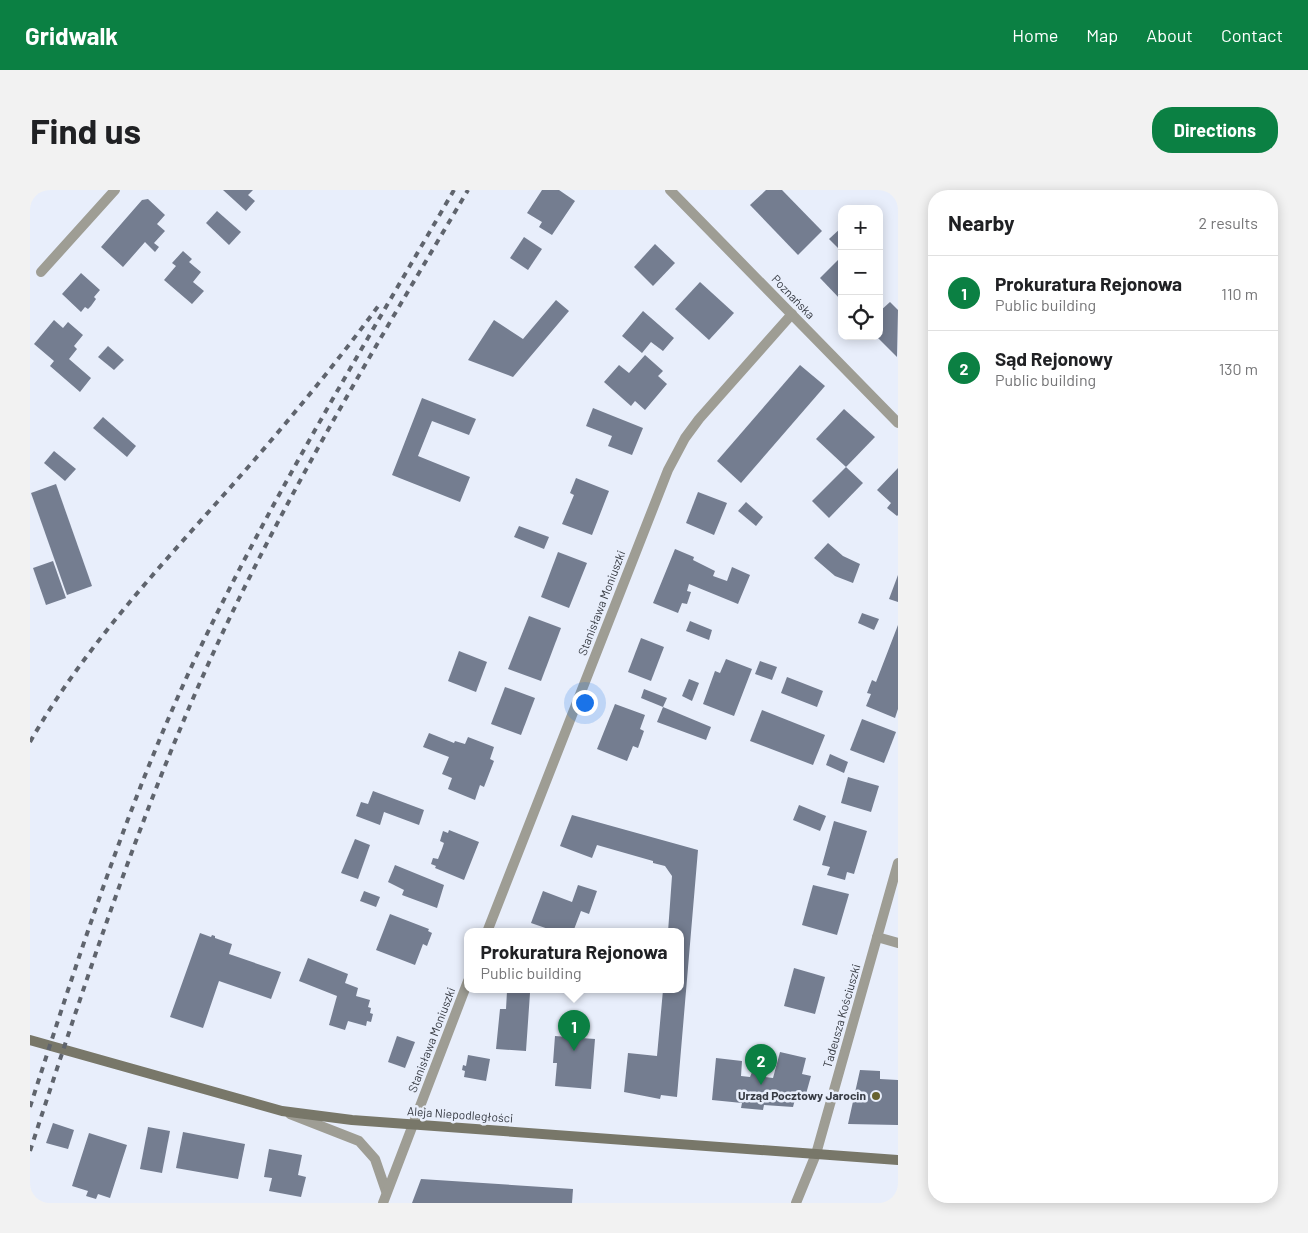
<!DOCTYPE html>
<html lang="en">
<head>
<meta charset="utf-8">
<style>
  body { margin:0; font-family:Barlow,sans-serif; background:#f2f2f2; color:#202124 }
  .controls { position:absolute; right:15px; top:15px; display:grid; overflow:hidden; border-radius:10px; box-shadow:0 2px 12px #0003 }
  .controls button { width:45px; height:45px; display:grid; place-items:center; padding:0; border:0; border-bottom:1px solid #e0e0e0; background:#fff; color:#202124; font:25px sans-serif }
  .you { position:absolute; left:554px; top:512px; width:18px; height:18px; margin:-12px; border:4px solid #fff; border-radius:50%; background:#1a73e8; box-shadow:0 0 0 8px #1a73e833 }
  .badge { display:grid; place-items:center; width:32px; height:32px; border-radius:50%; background:#0b8043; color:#fff; font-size:16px; font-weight:700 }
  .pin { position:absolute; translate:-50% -41px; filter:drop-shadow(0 1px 2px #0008) }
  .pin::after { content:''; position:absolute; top:26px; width:18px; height:15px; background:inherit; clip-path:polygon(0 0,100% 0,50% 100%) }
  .popup { position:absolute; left:434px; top:738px; width:220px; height:65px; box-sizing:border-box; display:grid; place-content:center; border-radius:10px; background:#fff; filter:drop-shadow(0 1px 4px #0005); font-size:16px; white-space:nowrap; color:#757577 }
  .popup b { font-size:19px; color:#202124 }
  .popup::after { content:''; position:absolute; left:50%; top:100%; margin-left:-10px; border:10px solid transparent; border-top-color:#fff }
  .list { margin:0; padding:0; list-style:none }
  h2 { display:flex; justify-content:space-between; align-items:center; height:65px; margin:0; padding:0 20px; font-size:21px }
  h2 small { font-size:16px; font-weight:400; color:#757577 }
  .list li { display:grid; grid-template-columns:32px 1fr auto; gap:15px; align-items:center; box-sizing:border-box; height:75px; padding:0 20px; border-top:1px solid #e0e0e0 }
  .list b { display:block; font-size:19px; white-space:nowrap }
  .list p { margin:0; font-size:16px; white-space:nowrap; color:#757577 }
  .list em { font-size:16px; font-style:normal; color:#757577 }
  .icon { flex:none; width:28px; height:28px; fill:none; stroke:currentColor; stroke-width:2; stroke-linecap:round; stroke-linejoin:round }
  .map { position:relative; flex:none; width:868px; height:1013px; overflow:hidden; border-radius:20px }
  header { display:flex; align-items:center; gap:30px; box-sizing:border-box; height:70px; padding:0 25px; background:#0b8043; color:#fff }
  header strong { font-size:24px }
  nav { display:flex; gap:28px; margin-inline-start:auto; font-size:18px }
  .intro { display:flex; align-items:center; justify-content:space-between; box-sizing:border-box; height:120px; padding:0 30px }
  h1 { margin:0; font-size:35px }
  .button { padding:12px 22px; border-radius:20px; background:#0b8043; color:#fff; font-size:18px; font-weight:700 }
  main { display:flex; gap:30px; padding:0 30px }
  aside { flex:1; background:#fff; border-radius:20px; box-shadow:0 2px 12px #0003 }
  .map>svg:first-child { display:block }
  .building { fill:#747d90 }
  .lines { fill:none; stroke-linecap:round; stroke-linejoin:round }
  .service { stroke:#9e9d94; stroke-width:10 }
  .minor { stroke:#9e9d94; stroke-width:10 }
  .tertiary { stroke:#9e9d94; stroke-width:10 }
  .secondary { stroke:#787769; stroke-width:10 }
  .rail { stroke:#5f646d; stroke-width:4; stroke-dasharray:6 6; stroke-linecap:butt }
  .poi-dot { fill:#67622f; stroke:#e8eefb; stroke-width:2 }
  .labels { text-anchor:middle; stroke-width:5; stroke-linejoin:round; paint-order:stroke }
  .street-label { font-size:12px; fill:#373b43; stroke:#e8eefb }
  .poi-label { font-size:12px; font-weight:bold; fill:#373b43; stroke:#e8eefb; text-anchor:end }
</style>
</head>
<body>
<header>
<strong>Gridwalk</strong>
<nav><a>Home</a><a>Map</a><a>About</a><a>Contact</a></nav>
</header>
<div class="intro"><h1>Find us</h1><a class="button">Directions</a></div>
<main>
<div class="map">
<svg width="868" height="1013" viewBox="0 0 868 1013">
  <rect width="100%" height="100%" fill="#e8eefb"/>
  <!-- building -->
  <g class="building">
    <path d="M193 0H223L218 5 225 11 216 21Z"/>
    <path d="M512 0H529L545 11 522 45 509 37 512 32 497 23Z"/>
    <path d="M736 0H752L792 41 768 65 720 15Z"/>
    <path d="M118 9 135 25 127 34 135 41 124 53 129 57 125 62 115 52 93 77 71 57 112 10Z"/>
    <path d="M187 21 211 42 199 55 176 33Z"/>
    <path d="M812 37V62L799 49Z"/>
    <path d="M494 47 512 59 498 80 480 68Z"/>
    <path d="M625 54 645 73 623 96 604 77Z"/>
    <path d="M153 61 162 69 159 72 171 82 163 92 174 101 162 114 134 90 146 76 142 73Z"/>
    <path d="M812 66V111L790 88Z"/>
    <path d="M51 83 70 100 64 107 66 109 61 116 58 119 55 117 51 122 32 104Z"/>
    <path d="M670 92 704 123 679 150 645 119Z"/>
    <path d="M526 110 539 121 483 187 438 170 464 130 493 149Z"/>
    <path d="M860 112 868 120 867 167 846 146H849V122Z"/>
    <path d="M613 121 644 148 633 161 621 152 612 163 592 146Z"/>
    <path d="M24 130 33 138 38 132 53 145 44 156 47 159 39 169 61 188 50 202 20 176 24 171 4 154Z"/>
    <path d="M78 156 94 170 84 180 68 167Z"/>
    <path d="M615 165 633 181 628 186 637 194 615 220 605 211 601 216 574 192 589 175 599 183Z"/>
    <path d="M770 175 795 196 711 293 687 271Z"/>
    <path d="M392 208 446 229 439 245 402 231 388 266 440 287 430 312 362 285Z"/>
    <path d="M563 218 613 238 602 265 578 256 582 246 556 236Z"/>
    <path d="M814 219 845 247 816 277 786 249Z"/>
    <path d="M73 227 106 256 97 267 63 238Z"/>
    <path d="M24 261 46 279 35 291 14 273Z"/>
    <path d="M816 277 833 293 799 328 782 311Z"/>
    <path d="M868 278V325L867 326 857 318 861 313 847 300Z"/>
    <path d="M546 288 579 301 562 345 532 334 544 305 540 303Z"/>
    <path d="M26 294 62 396 37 405 1 303Z"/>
    <path d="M668 302 697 313 684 345 656 333Z"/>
    <path d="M716 312 733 327 726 336 708 321Z"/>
    <path d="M489 336 519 347 514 359 484 347Z"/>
    <path d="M798 353 813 366 830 374 823 393 805 386 784 368Z"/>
    <path d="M645 359 664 367 663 370 685 381 683 386 697 391 702 377 720 385 708 414 659 394 657 401 661 402 657 414 652 413 648 423 623 413Z"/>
    <path d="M528 362 557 373 539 418 511 407Z"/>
    <path d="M23 371 36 408 16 415 3 378Z"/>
    <path d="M868 385V412L859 409Z"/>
    <path d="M832 423 849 429 844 440 828 433Z"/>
    <path d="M499 426 531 438 511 491 478 479Z"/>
    <path d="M660 431 682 440 679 450 656 441Z"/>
    <path d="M868 435V519L865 528 836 516 841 504 837 503 842 490 846 492Z"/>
    <path d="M611 448 634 457 621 491 598 482Z"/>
    <path d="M429 461 457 472 446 502 418 491Z"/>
    <path d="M696 469 722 479 704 526 673 514 685 481 690 483Z"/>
    <path d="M730 471 747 477 742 490 725 484Z"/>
    <path d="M757 487 793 501 787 517 751 503Z"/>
    <path d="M659 489 669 493 662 511 652 506Z"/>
    <path d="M475 497 505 508 491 545 461 534Z"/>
    <path d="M614 499 637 508 633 517 611 508Z"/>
    <path d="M585 514 615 525 610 539 614 541 608 558 603 556 597 571 567 559Z"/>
    <path d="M633 517 681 537 676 550 627 532Z"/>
    <path d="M732 520 795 545 783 575 720 551Z"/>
    <path d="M832 529 866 542 854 573 820 560Z"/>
    <path d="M399 543 424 553 425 551 435 554 438 547 464 557 460 569 464 571 454 597 450 595 445 610 418 599 422 588 412 584 419 567 393 557Z"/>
    <path d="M800 564 818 572 814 583 796 575Z"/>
    <path d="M818 587 849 596 841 622 811 613Z"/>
    <path d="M343 601 394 620 389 635 354 622 350 635 326 626 331 612 338 614Z"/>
    <path d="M769 615 796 626 790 641 763 630Z"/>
    <path d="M542 625 668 660 647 907 631 905 630 909 594 902 598 863 627 866 633 800H650V742H638L642 686 635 676 623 673V671L567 655 562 668 530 656Z"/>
    <path d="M804 631 837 641 824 684 817 682 815 690 797 685 800 677 792 675Z"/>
    <path d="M419 640 449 652 434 690 405 678 406 676 401 674 403 668 408 669 412 659 414 653 410 651 413 641 418 643Z"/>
    <path d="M325 649 340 655 328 689 311 683Z"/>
    <path d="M365 675 414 695 407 718 372 705 374 700 358 692Z"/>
    <path d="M548 695 567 701 559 724 551 721 543 742H527L501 733 513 701 542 712Z"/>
    <path d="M783 695 819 704 807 745 772 735Z"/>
    <path d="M334 701 350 707 346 717 330 711Z"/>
    <path d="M360 724 399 739 398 741 402 743 397 756 393 754 385 775 346 760Z"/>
    <path d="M170 743 181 747 182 745 185 746V748L202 754 199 764 251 782 241 809 189 791 173 838 140 827Z"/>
    <path d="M278 768 318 784 315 793 328 798 326 806 340 810 338 817 341 818 340 823 343 824 341 832 337 831 336 836 318 831 315 840 299 835 307 806 269 791Z"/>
    <path d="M764 778 795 787 785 824 754 816Z"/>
    <path d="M477 801 500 803 496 861 466 859 470 819H476Z"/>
    <path d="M367 846 385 852 375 878 358 872Z"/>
    <path d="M525 846 565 849 561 899 525 896 527 873H523Z"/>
    <path d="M750 862 776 868 772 884 781 886 776 904 767 902 763 917 734 915 733 920 711 918 712 913 682 910 686 868 712 871 711 886 720 887 722 882 733 883 735 887 743 888Z"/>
    <path d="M438 865 460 869 456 891 434 887 435 881 432 880 433 875 436 876Z"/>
    <path d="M830 880 850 881V889L868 890V935L818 934Z"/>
    <path d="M23 933 44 940 38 959 16 953Z"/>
    <path d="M118 937 140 941 132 983 110 979Z"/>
    <path d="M153 942 215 954 208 989 146 978Z"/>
    <path d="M59 943 97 955 80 1008 68 1004 66 1009 56 1006 58 1001 42 996Z"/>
    <path d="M239 959 272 965 268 985 276 987 271 1007 239 1001 242 988 234 987Z"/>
    <path d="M391 989 543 999 542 1013H382Z"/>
  </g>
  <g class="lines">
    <!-- service -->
    <path class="service" d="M847 747 868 753"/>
    <!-- minor -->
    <g class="minor">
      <path d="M11 82 85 0"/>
      <path d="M457 742 638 280 655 248 669 229 762 124"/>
      <path d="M260 924 329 951 345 969 356 1001"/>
      <path d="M353 1013 438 791"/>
      <path d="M766 1013 786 964 868 673"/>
    </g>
    <!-- tertiary -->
    <path class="tertiary" d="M640 0 868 233"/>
    <!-- secondary -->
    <path class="secondary" d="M0 850 252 921 322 930 868 970"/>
    <!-- rail -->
    <g class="rail">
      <path d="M0 552C53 459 127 380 198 300 251 240 302 179 349 115"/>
      <path d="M0 917C51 759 102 600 174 450 249 295 338 149 424 0"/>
      <path d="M0 961C56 790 111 620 186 457 259 299 350 149 438 0"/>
    </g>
  </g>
  <!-- markers -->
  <circle class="poi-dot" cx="846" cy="906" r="5"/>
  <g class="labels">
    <!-- street labels -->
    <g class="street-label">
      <text transform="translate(763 107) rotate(46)" y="4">Poznańska</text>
      <text transform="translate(572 413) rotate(-69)" y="4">Stanisława Moniuszki</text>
      <text transform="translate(812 826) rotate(-74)" y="4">Tadeusza Kościuszki</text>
      <text transform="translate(402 850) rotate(-69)" y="4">Stanisława Moniuszki</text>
      <text transform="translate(430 925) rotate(4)" y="4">Aleja Niepodległości</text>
    </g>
    <!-- poi labels -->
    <g class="poi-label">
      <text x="836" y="910">Urząd Pocztowy Jarocin</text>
    </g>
  </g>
</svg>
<div class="controls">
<button>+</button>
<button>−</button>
<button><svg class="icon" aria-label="locate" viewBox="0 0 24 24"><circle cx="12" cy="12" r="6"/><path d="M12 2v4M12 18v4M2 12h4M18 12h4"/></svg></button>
</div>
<div class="you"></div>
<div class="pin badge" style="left:544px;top:861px">1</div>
<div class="popup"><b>Prokuratura Rejonowa</b>Public building</div>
<div class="pin badge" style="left:731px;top:895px">2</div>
</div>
<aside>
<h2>Nearby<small>2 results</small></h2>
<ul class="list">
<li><span class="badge">1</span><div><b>Prokuratura Rejonowa</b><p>Public building</p></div><em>110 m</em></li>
<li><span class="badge">2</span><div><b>Sąd Rejonowy</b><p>Public building</p></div><em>130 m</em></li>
</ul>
</aside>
</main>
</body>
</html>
